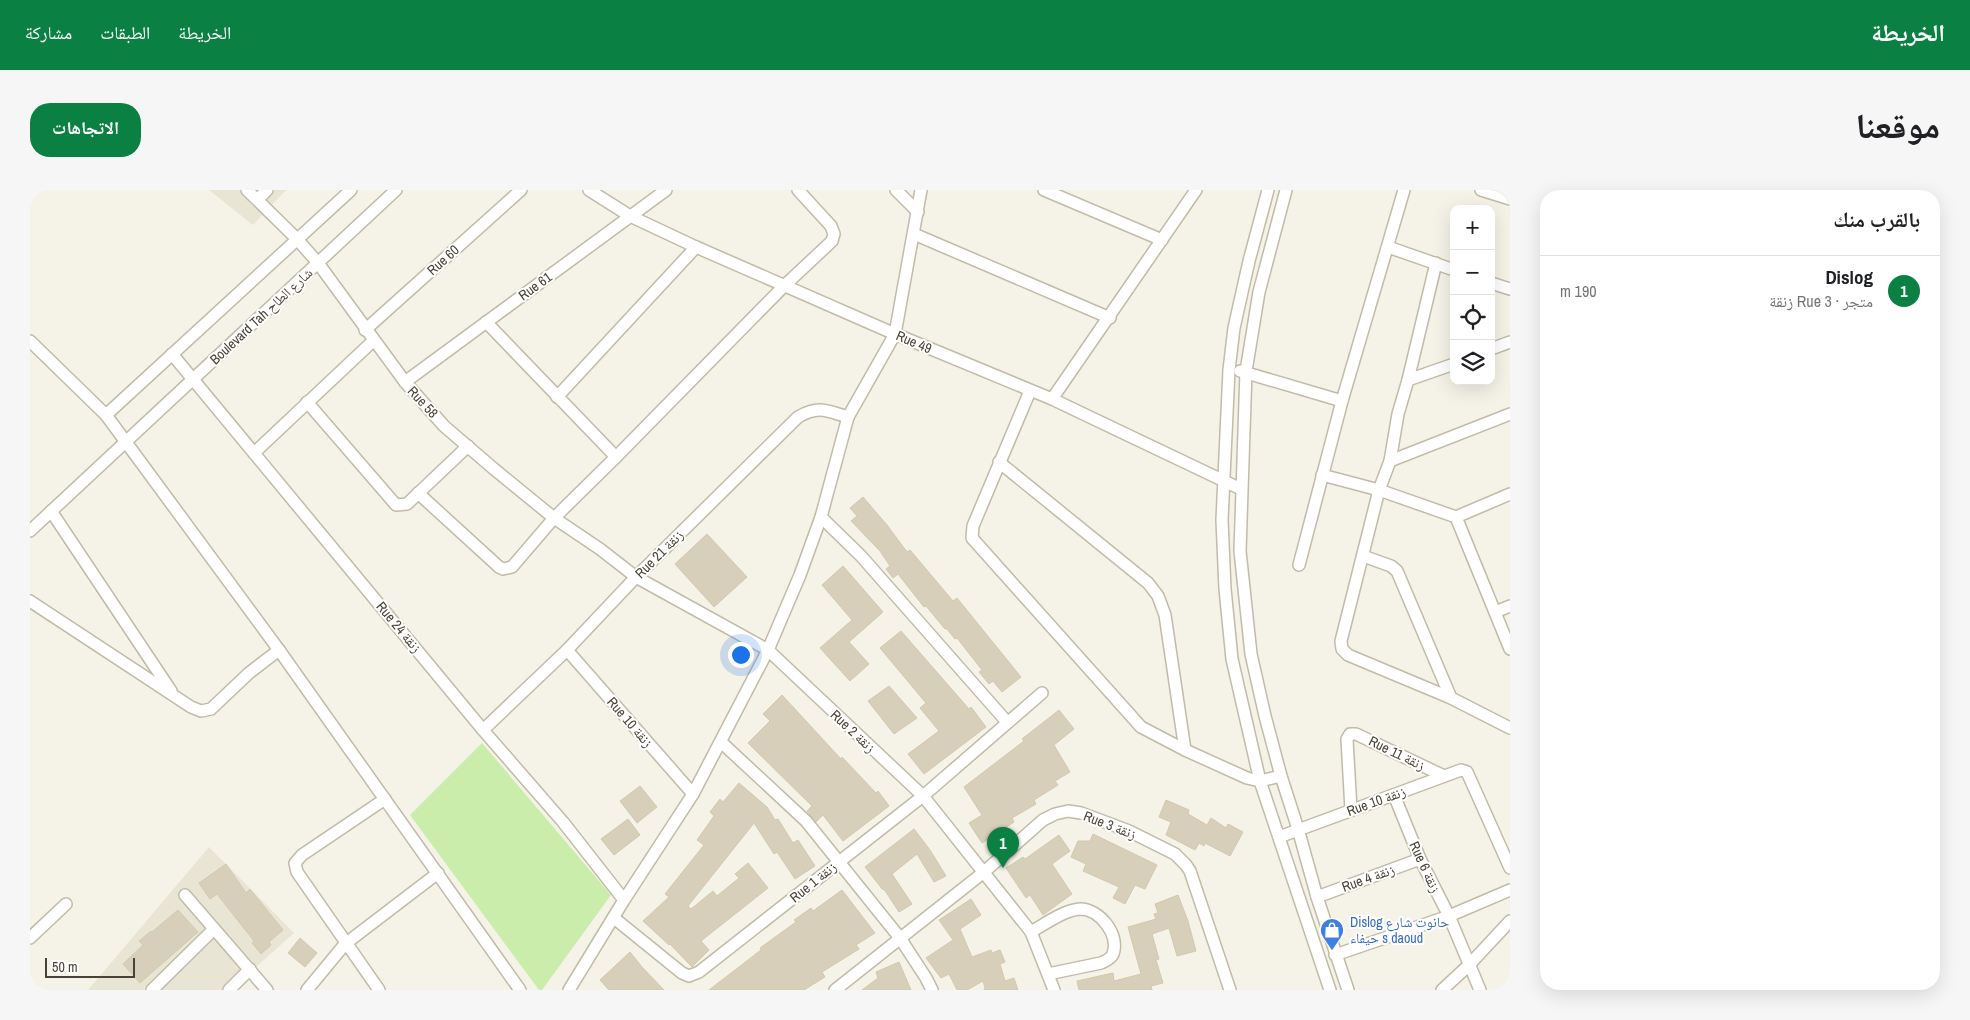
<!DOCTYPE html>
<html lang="ar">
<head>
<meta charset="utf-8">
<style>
  body { margin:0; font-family:"Archivo Narrow","Noto Naskh Arabic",sans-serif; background:#f6f6f6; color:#202124; direction:rtl }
  .controls { position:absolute; right:15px; top:15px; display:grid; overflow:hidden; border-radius:10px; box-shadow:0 5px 20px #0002 }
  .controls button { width:45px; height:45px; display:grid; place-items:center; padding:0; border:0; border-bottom:1px solid #e0e0e0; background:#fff; color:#202124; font:25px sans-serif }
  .scale { position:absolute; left:15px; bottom:12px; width:90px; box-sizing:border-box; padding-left:5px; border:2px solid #494335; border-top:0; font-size:14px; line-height:18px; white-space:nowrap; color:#494335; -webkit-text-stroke:4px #fff; paint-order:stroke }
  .you { position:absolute; left:710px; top:464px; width:18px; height:18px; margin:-12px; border:4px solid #fff; border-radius:50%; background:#1a73e8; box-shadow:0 0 0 8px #1a73e833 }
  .badge { display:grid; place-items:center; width:32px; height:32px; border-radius:50%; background:#0b8043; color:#fff; font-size:16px; font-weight:700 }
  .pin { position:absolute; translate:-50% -41px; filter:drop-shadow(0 1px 2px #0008) }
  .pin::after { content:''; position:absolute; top:26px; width:18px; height:15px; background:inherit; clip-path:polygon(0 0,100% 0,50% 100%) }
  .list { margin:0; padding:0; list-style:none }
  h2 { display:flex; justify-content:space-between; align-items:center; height:65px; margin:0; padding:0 20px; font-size:21px }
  h2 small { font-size:16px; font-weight:400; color:#757577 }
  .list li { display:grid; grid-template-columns:32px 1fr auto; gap:15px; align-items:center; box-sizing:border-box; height:70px; padding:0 20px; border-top:1px solid #e0e0e0 }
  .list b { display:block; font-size:19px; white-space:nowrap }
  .list p { margin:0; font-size:16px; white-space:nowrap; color:#757577 }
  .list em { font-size:16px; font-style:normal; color:#757577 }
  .icon { flex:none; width:28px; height:28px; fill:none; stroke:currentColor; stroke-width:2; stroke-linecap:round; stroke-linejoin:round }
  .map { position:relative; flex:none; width:1480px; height:800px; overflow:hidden; direction:ltr; border-radius:20px }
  header { display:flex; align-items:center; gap:30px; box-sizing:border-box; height:70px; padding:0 25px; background:#0b8043; color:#fff }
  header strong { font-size:24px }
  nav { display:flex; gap:28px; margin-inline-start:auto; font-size:18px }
  .intro { display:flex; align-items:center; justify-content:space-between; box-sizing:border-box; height:120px; padding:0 30px }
  h1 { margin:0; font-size:35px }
  .button { padding:12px 22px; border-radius:20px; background:#0b8043; color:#fff; font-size:18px; font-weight:700 }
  main { display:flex; gap:30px; padding:0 30px }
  aside { flex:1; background:#fff; border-radius:20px; box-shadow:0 5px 20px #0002 }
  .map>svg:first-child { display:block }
  .residential { fill:#e9e5d4 }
  .green { fill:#caedac }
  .building { fill:#d8cfbb; stroke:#d3c8ae }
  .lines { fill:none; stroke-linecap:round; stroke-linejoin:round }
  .minor-casing { stroke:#c1bba8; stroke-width:14 }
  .minor { stroke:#fff; stroke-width:11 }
  .labels { text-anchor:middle; stroke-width:4; stroke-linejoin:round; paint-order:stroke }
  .street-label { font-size:14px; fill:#494335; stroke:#fff }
  .shop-label { font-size:14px; fill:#366cbe; stroke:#fff; text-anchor:start }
</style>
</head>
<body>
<header>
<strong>الخريطة</strong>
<nav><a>الخريطة</a><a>الطبقات</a><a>مشاركة</a></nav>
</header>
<div class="intro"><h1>موقعنا</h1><a class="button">الاتجاهات</a></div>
<main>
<aside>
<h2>بالقرب منك<small></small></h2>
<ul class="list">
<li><span class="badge">1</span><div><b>Dislog</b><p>متجر · Rue 3 زنقة</p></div><em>190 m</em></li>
</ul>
</aside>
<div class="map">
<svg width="1480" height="800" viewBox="0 0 1480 800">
  <rect width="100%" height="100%" fill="#f5f2e7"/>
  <!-- residential -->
  <g class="residential">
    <path d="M179 0H256L223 35Z"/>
    <path d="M179 657 264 743 200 800H58Z"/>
  </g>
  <!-- green -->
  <path class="green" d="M452 553 581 705 512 800H509L380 625Z"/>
  <!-- building -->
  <g class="building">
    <path d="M833 307 857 335 877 362 880 360 923 411 927 408 991 487 972 502 963 491 959 494 949 482 952 480 927 448 925 449 916 438 915 439 896 416 894 417 868 384 863 388 856 379 860 376 850 361 821 331 827 326 820 318Z"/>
    <path d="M677 344 717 387 684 417 645 374Z"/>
    <path d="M813 376 853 422 819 452 839 474 820 491 790 458 822 430 792 395Z"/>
    <path d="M871 441 939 519 941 517 956 537 894 584 878 564 909 541 890 518 896 513 850 458Z"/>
    <path d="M859 496 887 528 864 544 838 511Z"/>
    <path d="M752 505 811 569 812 567 846 603 848 601 859 616 813 651 793 625 786 632 777 621 782 616 718 553 740 531 733 524Z"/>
    <path d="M1029 520 1044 539 1024 555 1040 582 1025 591 1028 595 1004 610 1006 614 982 628 984 632 952 653 939 633 952 625 934 597 994 551 992 549Z"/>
    <path d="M709 593 737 617 745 630 748 629 763 653 768 650 785 676 765 689 747 662 744 664 724 633 658 716 661 719 683 701 687 706 709 688 705 684 718 673 738 698 671 751 679 760 662 777 640 754 639 755 613 731 639 707 635 704 674 655 667 650 684 626 680 622 690 609 693 612Z"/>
    <path d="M610 596 627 617 607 633 590 611Z"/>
    <path d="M1136 610 1159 620 1158 624 1177 635 1181 628 1196 638 1198 634 1213 642 1200 666 1175 653 1174 656 1169 653 1165 660 1136 645 1141 632 1129 627Z"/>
    <path d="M598 629 610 645 584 665 571 649Z"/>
    <path d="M884 639 900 660 916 686 904 692 887 664 862 684 882 714 869 722 854 699 853 700 835 677Z"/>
    <path d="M1063 644 1127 675 1115 699 1105 695 1095 714 1083 708 1089 697 1053 681 1056 674 1041 667 1048 651H1060Z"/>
    <path d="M1029 645 1040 661 1022 674 1042 704 1013 725 1000 705 996 708 976 678 993 667 995 669Z"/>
    <path d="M196 674 216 703 220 699 253 740 239 752 241 755 231 764 222 753 224 751 187 704 180 709 169 693Z"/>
    <path d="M812 700 845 743 826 755 829 759 792 782 795 787 774 800H679L731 760 730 758 766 732 764 730 781 718 783 721Z"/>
    <path d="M1148 705 1158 731 1166 761 1147 766 1139 738 1122 744 1129 769 1126 770 1133 793 1121 796 1122 800H1049L1047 791 1083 783 1084 791 1111 784 1098 737 1126 729 1124 724 1128 723 1125 714Z"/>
    <path d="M941 709 951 725 930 739 942 767 961 760 962 763 970 760 975 772 970 774 975 791 984 788 988 800H954L955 798 953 791 937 800H927L919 784 911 788 896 768 923 750 909 730Z"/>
    <path d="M148 720 168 742 110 793 93 774 113 755 109 751 121 741 122 742Z"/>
    <path d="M270 748 287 763 275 777 258 763Z"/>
    <path d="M600 762 612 777 634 800H579L570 790Z"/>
    <path d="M869 772 881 800H832L848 788 846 782Z"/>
  </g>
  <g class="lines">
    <!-- minor casing -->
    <g class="minor-casing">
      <g id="minor">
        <path d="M217 0 267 49 288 73 375 192 414 236 464 279 524 328 570 359 606 387 738 460 893 606 1001 742 1024 800"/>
        <path d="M559 0 600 26 666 57 865 144 1022 209 1211 299"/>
        <path d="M866 0 888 22"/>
        <path d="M1014 0 1132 50"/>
        <path d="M1238 0 1219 71 1204 138 1199 180 1192 330 1195 399 1202 469 1230 591 1300 800"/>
        <path d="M1256 0 1229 102 1216 181 1210 361 1221 464 1235 526 1251 586 1268 639 1287 707 1318 800"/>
        <path d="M1451 0 1480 9"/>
        <path d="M228 9 237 0"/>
        <path d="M884 44 1080 128"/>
        <path d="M1358 57 1424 80"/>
        <path d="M1461 93 1480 99"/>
        <path d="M456 132 586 267"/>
        <path d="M335 140 491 0"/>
        <path d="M0 151 76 225 249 460 490 800"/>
        <path d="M1461 159 1480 152"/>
        <path d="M142 164 453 540 533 632 594 710"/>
        <path d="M1424 174 1378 190 1368 224 1360 271 1349 300 1311 451 1312 459 1318 465 1421 508 1480 538"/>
        <path d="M1210 181 1312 211"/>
        <path d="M1378 190 1406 73"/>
        <path d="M375 192 636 0"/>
        <path d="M1000 201 943 336 942 348 1111 537 1155 560 1217 588 1230 591 1251 586"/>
        <path d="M527 207 666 57"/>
        <path d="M1022 209 1166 0"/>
        <path d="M277 212 366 315 377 314 438 256"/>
        <path d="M76 225 321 0"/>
        <path d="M224 263 343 151"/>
        <path d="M1360 271 1480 224"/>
        <path d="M969 272 1118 393 1128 406 1135 425 1155 560"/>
        <path d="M1292 285 1349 300 1426 327 1480 304"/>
        <path d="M388 303 469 377 473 379 482 377 524 328 586 267 754 96 802 51 804 44 801 36 768 0"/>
        <path d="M21 321 141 501"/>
        <path d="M791 327 831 366 977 532"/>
        <path d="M1426 327 1480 459"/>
        <path d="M0 341 366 0"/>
        <path d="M1333 366 1361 376 1367 381 1421 508"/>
        <path d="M1269 375 1312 211 1374 0"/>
        <path d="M0 411 161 517 171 521 181 519 219 483 249 460"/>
        <path d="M1465 422 1480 416"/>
        <path d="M537 460 663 604"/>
        <path d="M453 540 537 460 606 387 768 227C789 215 797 221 818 227"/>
        <path d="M691 552 776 631 870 748 896 788 902 800"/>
        <path d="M1364 605 1390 669 1419 726 1450 800"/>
        <path d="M1321 620 1317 549 1320 544H1326L1414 586"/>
        <path d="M1249 647 1431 580 1437 582 1480 678"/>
        <path d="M155 705 237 800"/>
        <path d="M1287 707 1390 669"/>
        <path d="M584 728 652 783 659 786 669 782 893 606 1012 503"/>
        <path d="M1001 742C1015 734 1034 720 1050 719 1070 719 1090 745 1083 764 1081 769 1075 771 1071 773L1018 784"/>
        <path d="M0 748 36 714"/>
        <path d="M1305 765 1419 726 1480 700"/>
        <path d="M122 800 184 739"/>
        <path d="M199 800 220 779"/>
        <path d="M277 800 315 754 408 683"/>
        <path d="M349 800 267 682 265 673 272 665 355 609"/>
        <path d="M539 800 594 710 663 604 738 460 770 385 791 327 818 227 865 144 891 0"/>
        <path d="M805 800 954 682 1013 630 1025 624 1038 621 1051 623 1099 641 1145 664 1156 675 1160 681 1200 800"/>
        <path d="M1412 800 1439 775 1480 731"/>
      </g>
    </g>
    <!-- minor -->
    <use href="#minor" class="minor"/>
  </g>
  <!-- icons -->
  <defs>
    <g id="shop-pin" transform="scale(1.25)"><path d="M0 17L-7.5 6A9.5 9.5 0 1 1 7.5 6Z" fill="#3f7fe0" stroke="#fff"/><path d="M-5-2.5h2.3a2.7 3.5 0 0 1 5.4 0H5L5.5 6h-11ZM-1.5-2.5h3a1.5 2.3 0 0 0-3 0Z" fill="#fff"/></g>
  </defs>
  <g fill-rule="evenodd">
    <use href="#shop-pin" x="1302" y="740"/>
  </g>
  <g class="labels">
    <!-- street labels -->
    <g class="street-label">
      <text transform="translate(413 70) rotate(-42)" y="5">Rue 60</text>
      <text transform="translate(505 96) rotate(-36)" y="5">Rue 61</text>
      <text transform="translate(231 126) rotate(-43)" y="5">Boulevard Tah شارع الطاح</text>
      <text transform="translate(884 152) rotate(23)" y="5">Rue 49</text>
      <text transform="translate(393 212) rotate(47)" y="5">Rue 58</text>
      <text transform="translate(629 364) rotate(-45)" y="5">Rue 21 زنقة</text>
      <text transform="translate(369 437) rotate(50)" y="5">Rue 24 زنقة</text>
      <text transform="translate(600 532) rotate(49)" y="5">Rue 10 زنقة</text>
      <text transform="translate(823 541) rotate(43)" y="5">Rue 2 زنقة</text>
      <text transform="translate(1367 563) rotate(26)" y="5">Rue 11 زنقة</text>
      <text transform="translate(1346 611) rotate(-20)" y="5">Rue 10 زنقة</text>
      <text transform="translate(1080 635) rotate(21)" y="5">Rue 3 زنقة</text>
      <text transform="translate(1395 677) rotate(65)" y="5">Rue 6 زنقة</text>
      <text transform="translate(1338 688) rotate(-20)" y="5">Rue 4 زنقة</text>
      <text transform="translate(783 692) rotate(-39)" y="5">Rue 1 زنقة</text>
    </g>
    <!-- shop labels -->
    <g class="shop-label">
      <text x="1320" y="737">Dislog حانوت شارع<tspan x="1320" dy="16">حيفاء s daoud</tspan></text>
    </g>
  </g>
</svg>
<div class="controls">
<button>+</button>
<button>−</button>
<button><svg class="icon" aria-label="locate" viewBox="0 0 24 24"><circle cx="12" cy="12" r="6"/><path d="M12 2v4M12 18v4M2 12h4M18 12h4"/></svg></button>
<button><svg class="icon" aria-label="layers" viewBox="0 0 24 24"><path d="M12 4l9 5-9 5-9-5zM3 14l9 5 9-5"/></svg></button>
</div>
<div class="scale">50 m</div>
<div class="you"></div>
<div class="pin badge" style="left:973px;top:678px">1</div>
</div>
</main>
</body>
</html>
